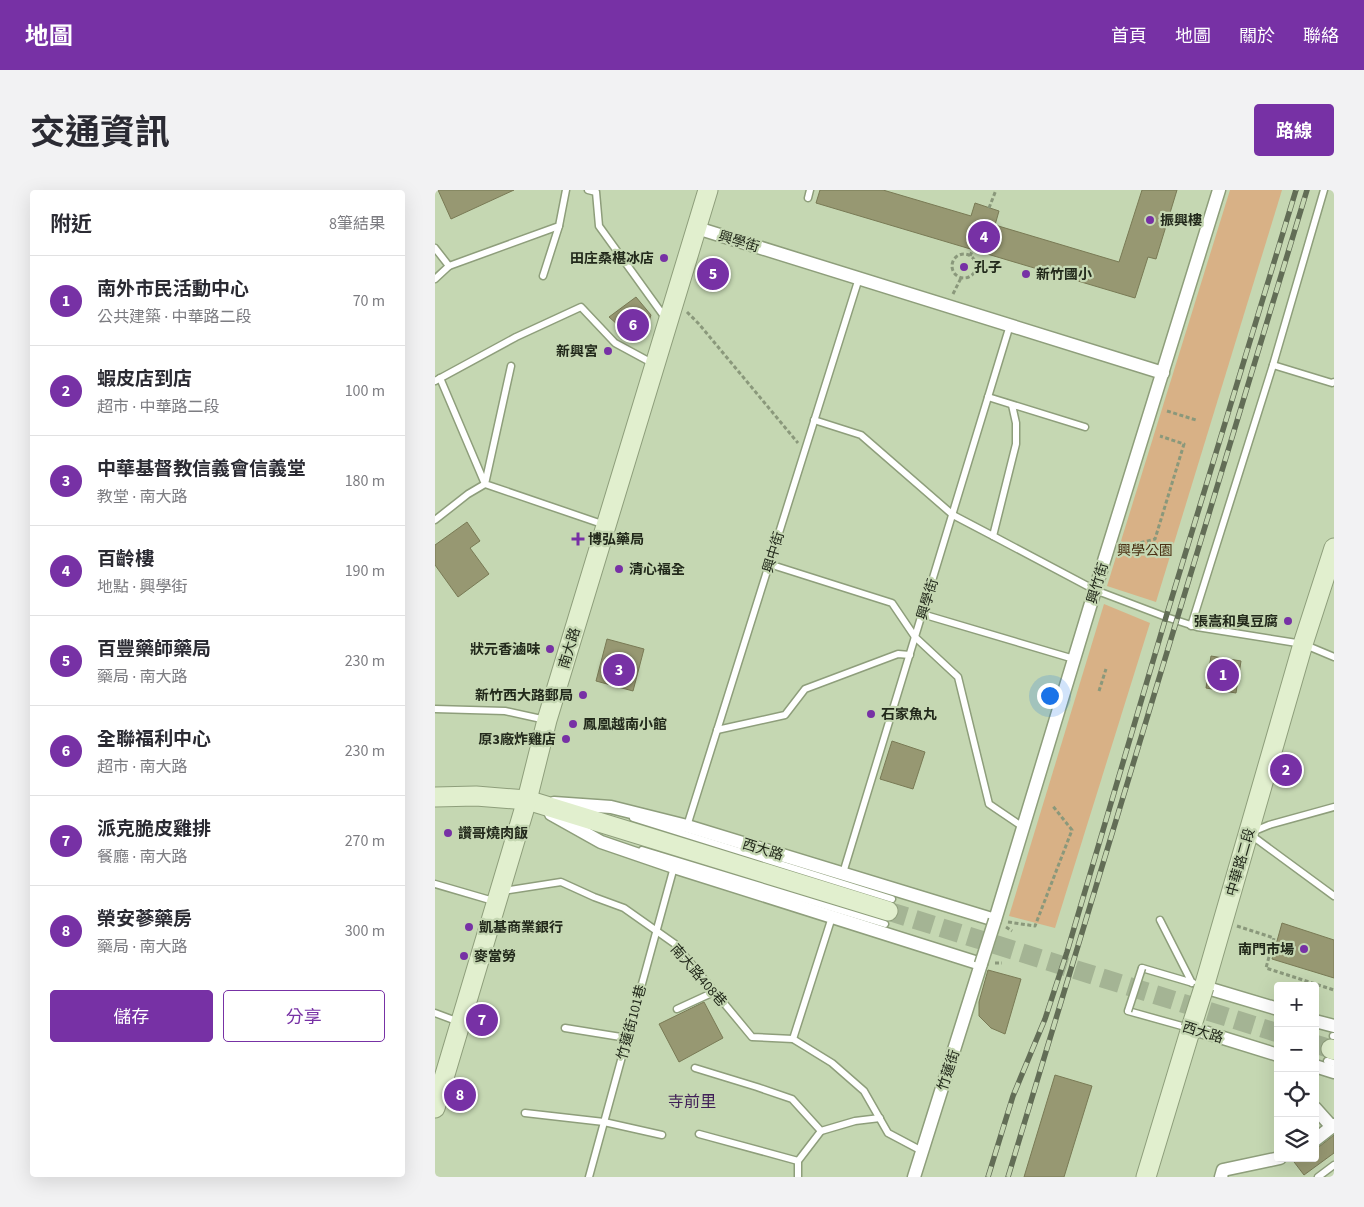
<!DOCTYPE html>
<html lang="zh-TW">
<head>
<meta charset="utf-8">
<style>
  body { margin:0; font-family:"Source Sans 3","Noto Sans TC",sans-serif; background:#f2f2f3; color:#2b2b33 }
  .controls { position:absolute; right:15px; bottom:15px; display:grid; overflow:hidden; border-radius:5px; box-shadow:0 5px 20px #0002 }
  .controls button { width:45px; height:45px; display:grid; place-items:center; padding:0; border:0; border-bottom:1px solid #e1e1e2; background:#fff; color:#2b2b33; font:25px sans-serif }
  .you { position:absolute; left:614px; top:505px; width:18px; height:18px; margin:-12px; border:4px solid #fff; border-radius:50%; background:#1a73e8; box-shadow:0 0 0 8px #1a73e833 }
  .badge { display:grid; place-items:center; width:32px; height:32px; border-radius:50%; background:#7731a5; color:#fff; font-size:16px; font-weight:700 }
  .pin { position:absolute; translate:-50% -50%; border:2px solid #fff; box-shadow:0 1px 5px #0006 }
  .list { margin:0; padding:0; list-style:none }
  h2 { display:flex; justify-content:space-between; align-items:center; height:65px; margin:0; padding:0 20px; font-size:21px }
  h2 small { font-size:16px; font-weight:400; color:#7c7c81 }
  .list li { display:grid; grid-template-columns:32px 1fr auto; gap:15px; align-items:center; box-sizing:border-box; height:90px; padding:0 20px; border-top:1px solid #e1e1e2 }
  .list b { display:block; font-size:19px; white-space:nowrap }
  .list p { margin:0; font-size:16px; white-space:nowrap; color:#7c7c81 }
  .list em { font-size:16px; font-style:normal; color:#7c7c81 }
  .actions { display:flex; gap:10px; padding:15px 20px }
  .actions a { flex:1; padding:11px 0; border:1px solid #7731a5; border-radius:5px; text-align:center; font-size:18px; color:#7731a5 }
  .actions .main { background:#7731a5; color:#fff }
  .icon { flex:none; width:28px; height:28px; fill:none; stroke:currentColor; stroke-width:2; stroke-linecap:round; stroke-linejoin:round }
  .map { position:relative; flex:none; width:899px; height:987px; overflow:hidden; border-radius:5px }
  header { display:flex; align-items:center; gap:30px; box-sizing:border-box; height:70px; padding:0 25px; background:#7731a5; color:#fff }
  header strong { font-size:24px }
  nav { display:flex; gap:28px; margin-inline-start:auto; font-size:18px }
  .intro { display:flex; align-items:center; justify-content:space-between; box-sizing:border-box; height:120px; padding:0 30px }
  h1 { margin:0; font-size:35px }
  .button { padding:12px 22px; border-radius:5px; background:#7731a5; color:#fff; font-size:18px; font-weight:700 }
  main { display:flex; gap:30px; padding:0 30px }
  aside { flex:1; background:#fff; border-radius:5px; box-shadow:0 5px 20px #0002 }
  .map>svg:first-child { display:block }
  .green { fill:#d8b186 }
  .building { fill:#979872; stroke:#797a55 }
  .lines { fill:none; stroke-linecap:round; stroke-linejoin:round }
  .secondary-tunnel { stroke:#a4b494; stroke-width:19; stroke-dasharray:19 9; stroke-linecap:butt }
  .lane-casing { stroke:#8e9e7b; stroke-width:9 }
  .street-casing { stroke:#8e9e7b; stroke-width:15 }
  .secondary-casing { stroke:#8e9e7b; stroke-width:21 }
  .path { stroke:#8a987b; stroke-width:3; stroke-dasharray:4 2.5; stroke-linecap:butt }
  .lane { stroke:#fff; stroke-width:6 }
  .street { stroke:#fff; stroke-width:12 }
  .secondary { stroke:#e1efce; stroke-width:19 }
  .rail-casing { stroke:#626d56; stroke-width:5.5 }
  .rail { stroke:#c5d7b2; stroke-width:4; stroke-dasharray:11; stroke-linecap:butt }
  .lane-bridge-casing { stroke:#8e9e7b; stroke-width:9; stroke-linecap:butt }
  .street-bridge-casing { stroke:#8e9e7b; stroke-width:15; stroke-linecap:butt }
  .secondary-bridge-casing { stroke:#8e9e7b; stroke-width:21; stroke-linecap:butt }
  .lane-bridge { stroke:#fff; stroke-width:6 }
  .street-bridge { stroke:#fff; stroke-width:12 }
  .secondary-bridge { stroke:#e1efce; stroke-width:19 }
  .poi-dot { fill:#7731a5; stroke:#c5d7b2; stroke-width:2 }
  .labels { text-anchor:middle; stroke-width:4.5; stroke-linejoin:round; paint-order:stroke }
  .poi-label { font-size:14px; font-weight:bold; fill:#22291b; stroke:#c5d7b2; text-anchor:start }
  .street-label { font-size:14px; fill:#22291b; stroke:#c5d7b2 }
  .park-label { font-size:14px; fill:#4a3113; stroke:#c5d7b2 }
  .quarter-label { font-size:16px; fill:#401f57; stroke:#c5d7b2 }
</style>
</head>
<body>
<header>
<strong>地圖</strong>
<nav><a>首頁</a><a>地圖</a><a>關於</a><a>聯絡</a></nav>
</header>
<div class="intro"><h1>交通資訊</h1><a class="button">路線</a></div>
<main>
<aside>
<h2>附近<small>8筆結果</small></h2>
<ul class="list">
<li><span class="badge">1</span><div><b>南外市民活動中心</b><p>公共建築 · 中華路二段</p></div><em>70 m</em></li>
<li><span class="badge">2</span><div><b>蝦皮店到店</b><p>超市 · 中華路二段</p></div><em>100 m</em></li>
<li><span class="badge">3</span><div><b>中華基督教信義會信義堂</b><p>教堂 · 南大路</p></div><em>180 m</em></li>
<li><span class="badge">4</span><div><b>百齡樓</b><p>地點 · 興學街</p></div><em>190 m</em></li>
<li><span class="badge">5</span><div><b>百豐藥師藥局</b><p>藥局 · 南大路</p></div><em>230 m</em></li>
<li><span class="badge">6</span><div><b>全聯福利中心</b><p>超市 · 南大路</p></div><em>230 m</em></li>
<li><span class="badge">7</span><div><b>派克脆皮雞排</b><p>餐廳 · 南大路</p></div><em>270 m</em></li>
<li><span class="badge">8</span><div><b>榮安蔘藥房</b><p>藥局 · 南大路</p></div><em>300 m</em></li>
</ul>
<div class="actions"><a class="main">儲存</a><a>分享</a></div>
</aside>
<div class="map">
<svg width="899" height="987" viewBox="0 0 899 987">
  <rect width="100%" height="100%" fill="#c5d7b2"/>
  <!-- green -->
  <g class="green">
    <path d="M795 0H847L721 412 672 396Z"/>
    <path d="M669 414 715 433 620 738 574 726Z"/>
  </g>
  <!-- building -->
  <g class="building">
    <path d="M3 0H79L16 29Z"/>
    <path d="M385 0H448L536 26 540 13 564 21 560 35 684 72 707 0H742L721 69 713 67 700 108 381 13Z"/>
    <path d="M201 107 216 125 208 149 192 143 174 127Z"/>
    <path d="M32 332 45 351 35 358 54 384 23 407 0 375V355Z"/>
    <path d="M172 449 209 459 198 501 161 491Z"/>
    <path d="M776 466 806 471 801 503 771 498Z"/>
    <path d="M457 551 490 562 478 599 445 589Z"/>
    <path d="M847 733 899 750V788L837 769Z"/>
    <path d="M553 780 586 789 570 844 556 838 544 826V812Z"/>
    <path d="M269 812 288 848 244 872 224 834Z"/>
    <path d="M620 885 657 896 629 987H589Z"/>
    <path d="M899 945V963L869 985 856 968H880V958L885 956Z"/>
  </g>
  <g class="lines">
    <!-- secondary-tunnel -->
    <g class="secondary-tunnel">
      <path d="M453 721 843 843"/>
      <path d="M880 854 896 859"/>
    </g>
    <!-- lane casing -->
    <g class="lane-casing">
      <g id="lane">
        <path d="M153 0 161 2 164 36 231 129"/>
        <path d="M373 8 375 0"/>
        <path d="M0 58 14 76 0 89"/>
        <path d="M14 76 124 36 131 0"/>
        <path d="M108 86 124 36"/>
        <path d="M838 175 897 193 899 192"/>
        <path d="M76 176 50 294 170 335"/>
        <path d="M0 191 81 147 146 117 180 153 217 173"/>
        <path d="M553 207 650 237"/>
        <path d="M379 230 426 245 518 325 558 346 581 254V233L577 215"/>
        <path d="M0 330 33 304 50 294 5 188"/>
        <path d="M558 346 660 400 731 427 762 437 868 454 899 467"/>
        <path d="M334 374 457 413 480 447 523 487 554 614 588 637"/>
        <path d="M487 424 639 469"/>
        <path d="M756 436 838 175 889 0"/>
        <path d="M0 519 70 521 111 530"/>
        <path d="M282 540 350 525 370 499 463 464 475 465"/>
        <path d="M198 628 457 709"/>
        <path d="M252 636 424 88"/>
        <path d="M817 642 834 635 899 617"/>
        <path d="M816 645 899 706"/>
        <path d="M207 660 450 734"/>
        <path d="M408 683 575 135"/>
        <path d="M0 694 55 710 60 706"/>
        <path d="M68 701 126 692 159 707 189 718 240 754 317 847 358 849 397 873 429 901 453 943 487 961"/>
        <path d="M725 730 757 793"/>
        <path d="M707 778 758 793"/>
        <path d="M242 819 279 802"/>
        <path d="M693 821 754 838"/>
        <path d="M0 823 24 832"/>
        <path d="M130 838 192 848"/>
        <path d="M898 846H899"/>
        <path d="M358 849 397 727"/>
        <path d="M892 871 899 873"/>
        <path d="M260 878 322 897 357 909 386 941 420 931 445 928"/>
        <path d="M90 923 169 932 227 945"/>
        <path d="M264 944 363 971"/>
        <path d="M154 987 239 677"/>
        <path d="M363 987V971L386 941"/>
        <path d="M883 987 899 975"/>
      </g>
    </g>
    <!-- street casing -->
    <g class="street-casing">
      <g id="street">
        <path d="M262 38 728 183"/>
        <path d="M119 613 176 617 252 636 560 730 660 400 784 0"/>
        <path d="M116 624 166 652 239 677 546 774 479 987"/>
        <path d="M769 797 843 819"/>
        <path d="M880 831 899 836"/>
        <path d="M756 838 843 865"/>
        <path d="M880 876 899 882"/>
        <path d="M880 918 897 937"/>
        <path d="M880 950 899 935"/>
        <path d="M786 987 788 980 845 968"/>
      </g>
    </g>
    <!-- secondary casing -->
    <g class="secondary-casing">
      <g id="secondary">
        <path d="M0 607 41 606 92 610 453 721"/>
        <path d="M769 797 868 454 899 358"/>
        <path d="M896 859 899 860"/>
        <path d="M0 918 92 610 112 530 273 0"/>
        <path d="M711 987 756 838"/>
      </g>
    </g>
    <!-- path -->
    <g class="path">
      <path d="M554 18 561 0"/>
      <circle cx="529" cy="76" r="12"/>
      <path d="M535 66 538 59"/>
      <path d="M518 104 526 88"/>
      <path d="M252 122 264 134 363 253"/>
      <path d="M732 221 761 230"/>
      <path d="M693 356 720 349 749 254 725 246"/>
      <path d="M664 501 671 479"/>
      <path d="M573 732 600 736 637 640 617 615"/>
      <path d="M802 736 839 748 831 778 899 800"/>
      <path d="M571 737 577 741"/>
      <path d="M560 773H567"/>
    </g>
    <!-- lane -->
    <use href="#lane" class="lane"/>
    <!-- street -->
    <use href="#street" class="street"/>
    <!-- secondary -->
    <use href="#secondary" class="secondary"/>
    <!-- rail casing -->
    <g class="rail-casing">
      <g id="rail">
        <path d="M553 987 578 906 610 829 632 762 731 427 861 0"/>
        <path d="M573 987 872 0"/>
      </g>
    </g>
    <!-- rail -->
    <use href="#rail" class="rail"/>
    <!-- lane-bridge casing -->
    <g class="lane-bridge-casing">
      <path id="lane-bridge" d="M693 821 707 778"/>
    </g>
    <!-- street-bridge casing -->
    <g class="street-bridge-casing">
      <path id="street-bridge" d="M546 774 560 730"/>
    </g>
    <!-- secondary-bridge casing -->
    <g class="secondary-bridge-casing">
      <path id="secondary-bridge" d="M756 838 769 797"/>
    </g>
    <!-- lane-bridge -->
    <use href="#lane-bridge" class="lane-bridge"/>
    <!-- street-bridge -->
    <use href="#street-bridge" class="street-bridge"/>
    <!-- secondary-bridge -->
    <use href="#secondary-bridge" class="secondary-bridge"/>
  </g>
  <!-- markers -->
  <g class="poi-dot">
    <circle cx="715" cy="30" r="5"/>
    <circle cx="229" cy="68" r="5"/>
    <circle cx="529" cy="77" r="5"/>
    <circle cx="591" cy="84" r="5"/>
    <circle cx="173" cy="161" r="5"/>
    <path d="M140.5 341.5h5v5h5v5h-5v5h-5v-5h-5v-5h5z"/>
    <circle cx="184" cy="379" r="5"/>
    <circle cx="853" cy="431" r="5"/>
    <circle cx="115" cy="459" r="5"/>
    <circle cx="148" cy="505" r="5"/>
    <circle cx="436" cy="524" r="5"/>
    <circle cx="138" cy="534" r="5"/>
    <circle cx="131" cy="549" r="5"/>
    <circle cx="13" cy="643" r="5"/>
    <circle cx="34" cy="737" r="5"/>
    <circle cx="869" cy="759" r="5"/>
    <circle cx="29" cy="766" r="5"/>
  </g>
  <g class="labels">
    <!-- poi labels -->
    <g class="poi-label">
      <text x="725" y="35">振興樓</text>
      <text x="219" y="73" text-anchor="end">田庄桑椹冰店</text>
      <text x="539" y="82">孔子</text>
      <text x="601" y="89">新竹國小</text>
      <text x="163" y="166" text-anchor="end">新興宮</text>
      <text x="153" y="354">博弘藥局</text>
      <text x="194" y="384">清心福全</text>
      <text x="843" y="436" text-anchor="end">張嵩和臭豆腐</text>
      <text x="105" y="464" text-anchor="end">狀元香滷味</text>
      <text x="138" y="510" text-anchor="end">新竹西大路郵局</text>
      <text x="446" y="529">石家魚丸</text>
      <text x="148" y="539">鳳凰越南小館</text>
      <text x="121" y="554" text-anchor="end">原3廠炸雞店</text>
      <text x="23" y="648">讚哥燒肉飯</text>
      <text x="44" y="742">凱基商業銀行</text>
      <text x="859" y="764" text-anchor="end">南門市場</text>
      <text x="39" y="771">麥當勞</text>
    </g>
    <!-- street labels -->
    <g class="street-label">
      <text transform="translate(304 51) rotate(17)" y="5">興學街</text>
      <text transform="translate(338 362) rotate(-73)" y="5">興中街</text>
      <text transform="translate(662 393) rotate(-73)" y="5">興竹街</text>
      <text transform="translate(492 409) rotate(-73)" y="5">興學街</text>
      <text transform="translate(134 458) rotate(-73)" y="5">南大路</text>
      <text transform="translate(328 659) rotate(17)" y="5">西大路</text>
      <text transform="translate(805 672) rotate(-74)" y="5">中華路二段</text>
      <text transform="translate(264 785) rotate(49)" y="5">南大路408巷</text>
      <text transform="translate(196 832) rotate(-75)" y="5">竹蓮街101巷</text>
      <text transform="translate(768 842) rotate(17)" y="5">西大路</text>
      <text transform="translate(513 880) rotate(-72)" y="5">竹蓮街</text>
    </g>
    <!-- park labels -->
    <g class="park-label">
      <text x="710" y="365">興學公園</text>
    </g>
    <!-- quarter labels -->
    <g class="quarter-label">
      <text x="257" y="917">寺前里</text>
    </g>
  </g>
</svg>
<div class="controls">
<button>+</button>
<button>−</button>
<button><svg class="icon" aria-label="locate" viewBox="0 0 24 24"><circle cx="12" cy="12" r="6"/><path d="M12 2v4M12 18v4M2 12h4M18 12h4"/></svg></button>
<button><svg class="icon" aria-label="layers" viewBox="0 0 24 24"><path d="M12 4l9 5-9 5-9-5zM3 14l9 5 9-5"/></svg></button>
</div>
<div class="you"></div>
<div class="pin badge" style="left:788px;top:485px">1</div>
<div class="pin badge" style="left:851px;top:580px">2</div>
<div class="pin badge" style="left:184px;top:480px">3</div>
<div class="pin badge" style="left:549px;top:47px">4</div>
<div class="pin badge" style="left:278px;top:84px">5</div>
<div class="pin badge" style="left:198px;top:135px">6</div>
<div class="pin badge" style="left:47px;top:830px">7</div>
<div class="pin badge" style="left:25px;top:905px">8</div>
</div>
</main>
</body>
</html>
